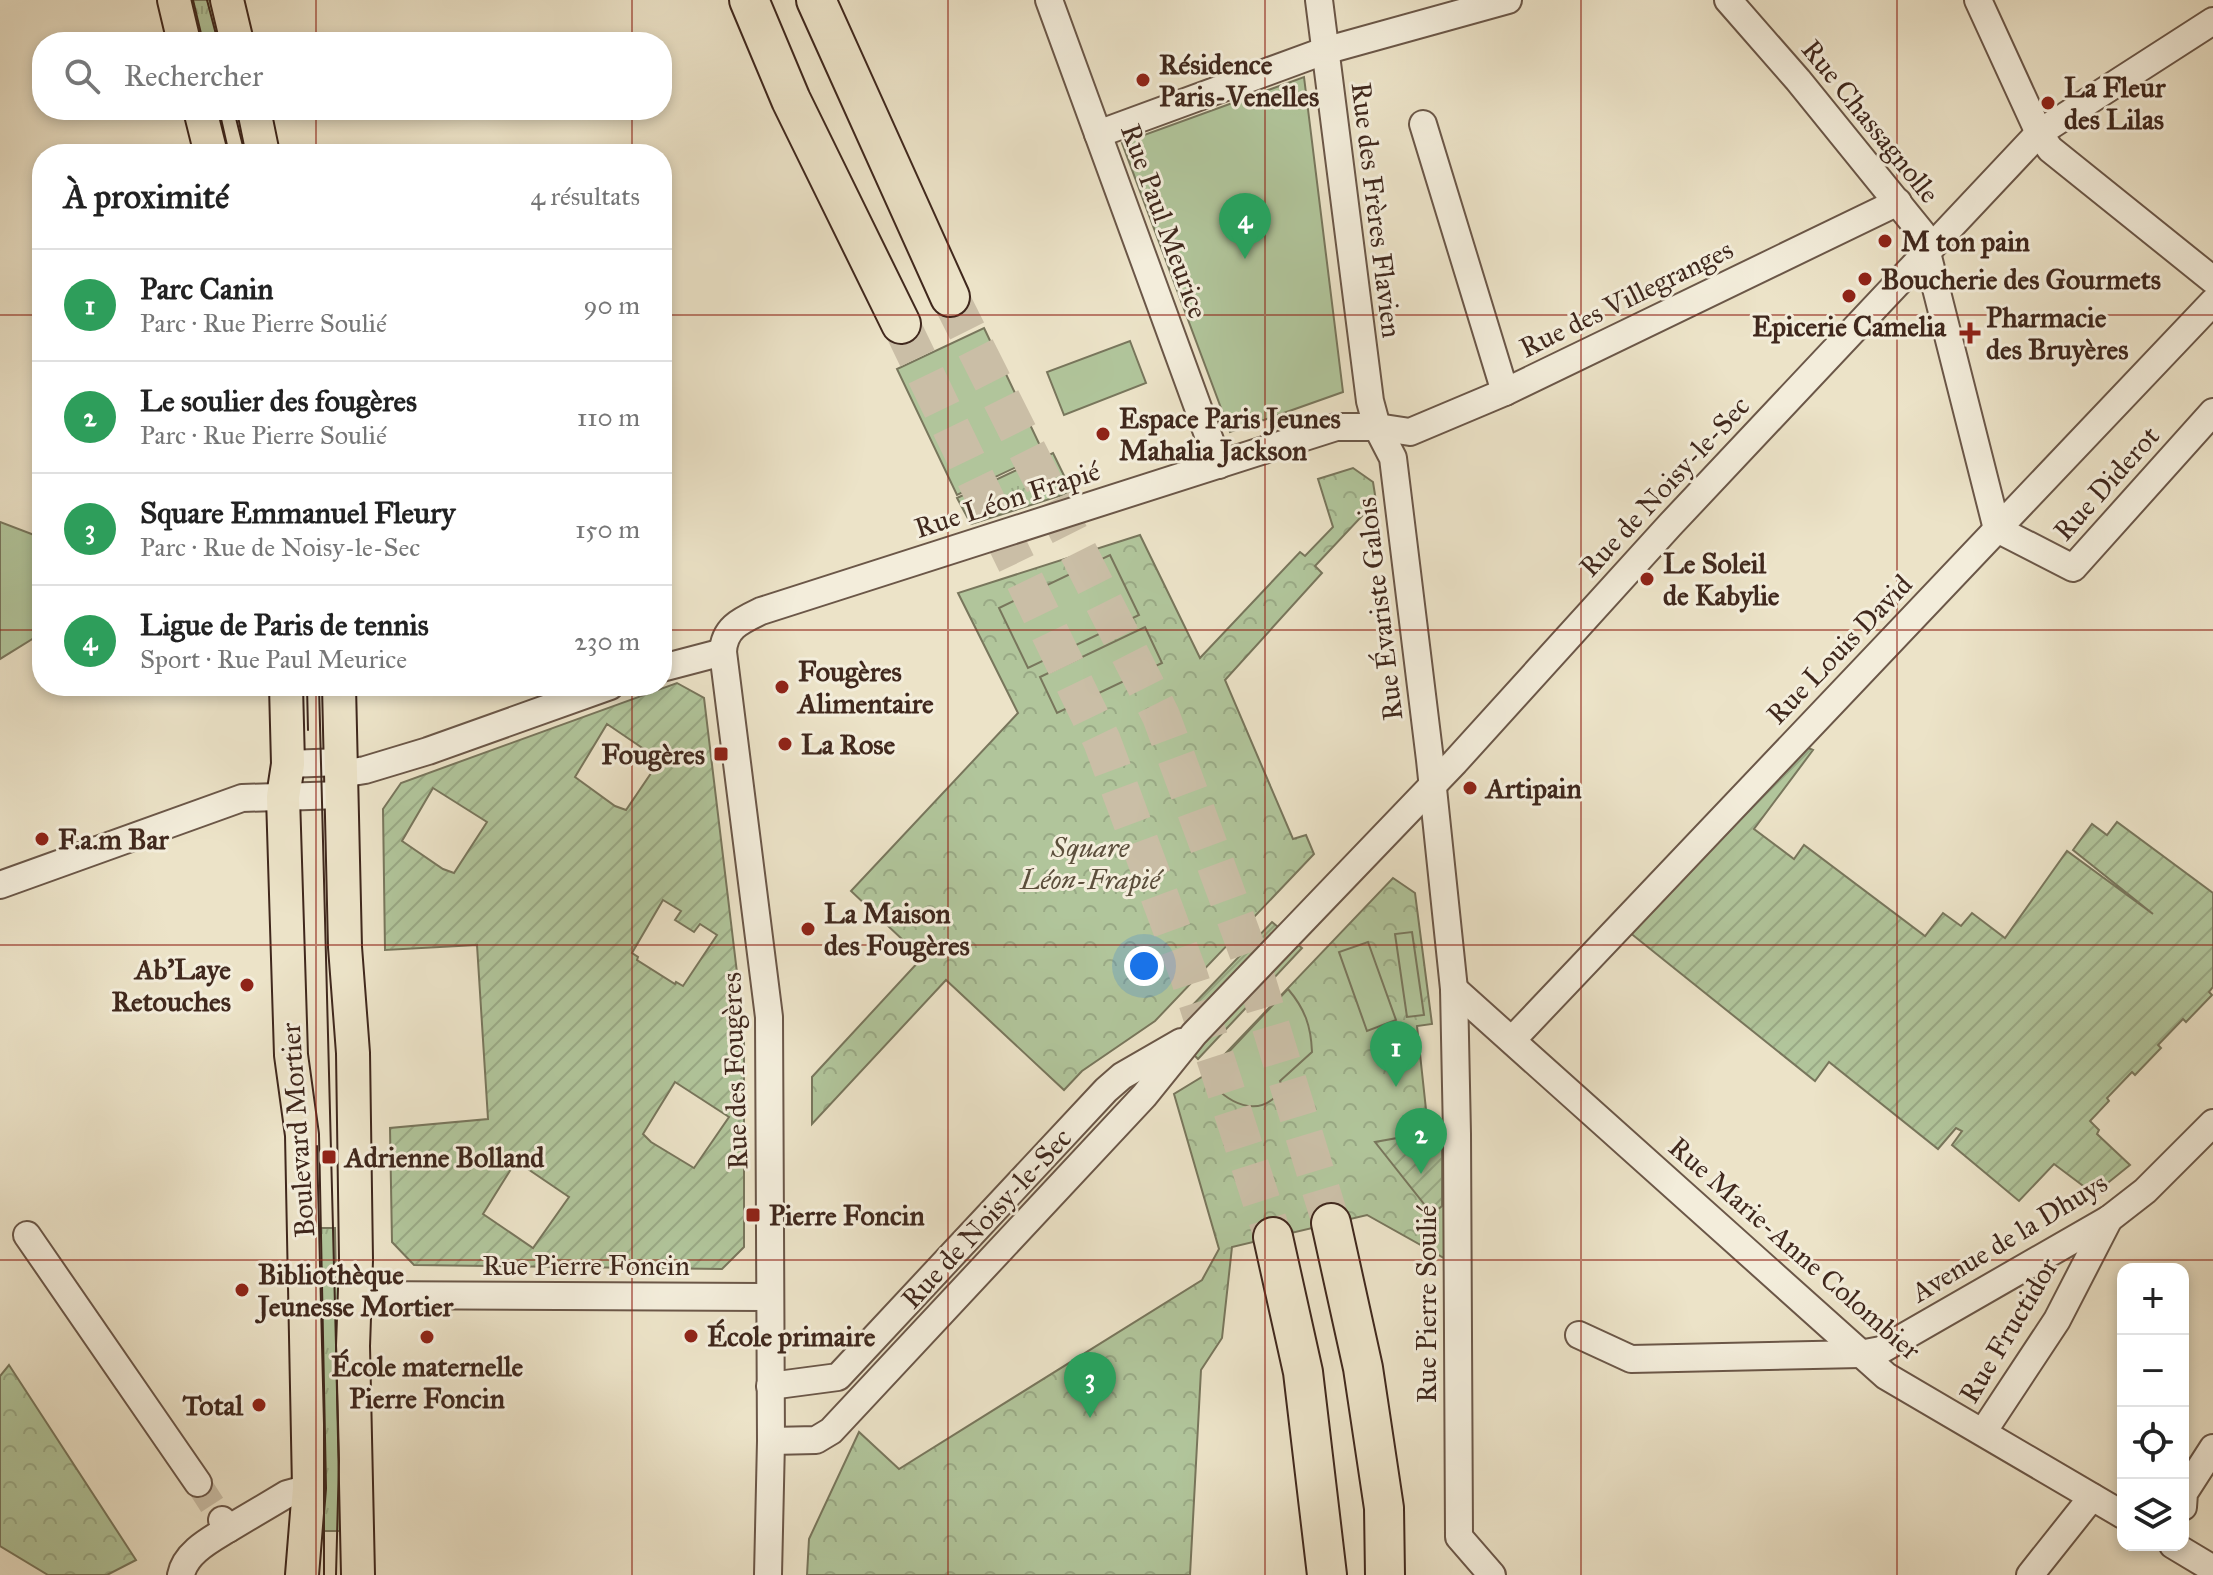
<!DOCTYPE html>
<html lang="fr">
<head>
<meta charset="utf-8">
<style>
  body { margin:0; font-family:"IM FELL Great Primer",serif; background:#f6f6f6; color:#222 }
  .controls { position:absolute; right:24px; bottom:24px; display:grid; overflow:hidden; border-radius:16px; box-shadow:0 4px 12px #0003 }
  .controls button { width:72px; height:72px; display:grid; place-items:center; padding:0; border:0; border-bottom:2px solid #e0e0e0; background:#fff; color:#222; font:40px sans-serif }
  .you { position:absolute; left:1144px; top:966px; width:28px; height:28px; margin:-20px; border:6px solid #fff; border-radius:50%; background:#1a73e8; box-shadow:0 0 0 12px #1a73e833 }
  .badge { display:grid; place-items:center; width:52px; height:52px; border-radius:50%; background:#8f2418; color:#fff; font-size:26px; font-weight:700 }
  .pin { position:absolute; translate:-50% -66px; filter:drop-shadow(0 2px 4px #0008) }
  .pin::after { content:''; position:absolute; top:42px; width:28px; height:24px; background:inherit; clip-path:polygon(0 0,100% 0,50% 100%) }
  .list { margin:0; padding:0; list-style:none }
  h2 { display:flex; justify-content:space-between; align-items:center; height:104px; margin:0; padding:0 32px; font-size:34px }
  h2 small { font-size:26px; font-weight:400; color:#767676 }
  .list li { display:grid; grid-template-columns:52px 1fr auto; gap:24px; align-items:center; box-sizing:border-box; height:112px; padding:0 32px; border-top:2px solid #e0e0e0 }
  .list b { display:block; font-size:30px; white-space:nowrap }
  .list p { margin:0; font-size:26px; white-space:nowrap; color:#767676 }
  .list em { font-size:26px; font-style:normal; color:#767676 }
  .icon { flex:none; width:44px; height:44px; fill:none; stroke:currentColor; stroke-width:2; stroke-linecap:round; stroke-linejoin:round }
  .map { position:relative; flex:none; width:2213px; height:1575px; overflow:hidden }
  .search { position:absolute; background:#fff; box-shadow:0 4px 12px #0003; left:32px; top:32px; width:640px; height:88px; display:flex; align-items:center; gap:20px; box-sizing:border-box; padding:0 28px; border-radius:32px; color:#767676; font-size:30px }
  .panel { position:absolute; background:#fff; box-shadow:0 4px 12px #0003; left:32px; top:144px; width:640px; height:552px; border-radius:32px }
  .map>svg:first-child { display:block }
  .grass { fill:url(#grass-tufts); stroke:#78765c; stroke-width:2 }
  .forest { fill:url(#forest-crowns); stroke:#78765c; stroke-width:2 }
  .garden { fill:url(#garden-furrows); stroke:#78765c; stroke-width:2; fill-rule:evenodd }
  .pitch { fill:#b1c59b; stroke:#78765c; stroke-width:2 }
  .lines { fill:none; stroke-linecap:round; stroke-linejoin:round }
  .minor-tunnel { stroke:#cabea6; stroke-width:26; stroke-dasharray:26 13; stroke-linecap:butt }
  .highway-tunnel { stroke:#cabea6; stroke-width:38; stroke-dasharray:38 19; stroke-linecap:butt }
  .minor-casing { stroke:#6b5748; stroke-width:30 }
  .major-casing { stroke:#40281d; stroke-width:36 }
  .highway-casing { stroke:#40281d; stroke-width:42 }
  .minor { stroke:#f3eddb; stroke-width:26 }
  .major { stroke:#ece3c8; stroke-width:32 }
  .highway { stroke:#ece3c8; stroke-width:38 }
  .tram { stroke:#40281d; stroke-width:2 }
  .grid { fill:none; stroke:#8f2418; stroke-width:2; stroke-opacity:0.55 }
  .poi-dot { fill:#8f2418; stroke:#f3eddb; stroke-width:3 }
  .labels { text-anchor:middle; stroke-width:6; stroke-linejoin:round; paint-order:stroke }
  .poi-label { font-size:28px; font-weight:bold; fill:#40281d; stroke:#f3eddb; text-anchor:start }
  .street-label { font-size:28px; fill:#40281d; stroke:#f3eddb }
  .park-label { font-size:28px; font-style:italic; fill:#5c4f3c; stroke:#f3eddb }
</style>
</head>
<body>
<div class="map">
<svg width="2213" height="1575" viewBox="0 0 2213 1575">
  <defs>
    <pattern id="grass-tufts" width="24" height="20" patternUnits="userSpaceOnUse" patternTransform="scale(2)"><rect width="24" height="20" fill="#b1c59b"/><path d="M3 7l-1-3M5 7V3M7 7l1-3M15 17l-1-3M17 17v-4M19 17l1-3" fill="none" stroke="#99a985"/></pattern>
    <pattern id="forest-crowns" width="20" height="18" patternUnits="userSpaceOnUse" patternTransform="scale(2)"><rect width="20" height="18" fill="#b1c59b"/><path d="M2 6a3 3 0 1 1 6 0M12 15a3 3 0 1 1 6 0" fill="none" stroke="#99a985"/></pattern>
    <pattern id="garden-furrows" width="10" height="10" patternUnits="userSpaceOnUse" patternTransform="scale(2)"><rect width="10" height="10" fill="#b1c59b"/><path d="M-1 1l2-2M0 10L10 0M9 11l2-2" fill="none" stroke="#99a985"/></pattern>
  </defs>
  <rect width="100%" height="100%" fill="#ece3c8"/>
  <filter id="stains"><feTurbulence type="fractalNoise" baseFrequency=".0025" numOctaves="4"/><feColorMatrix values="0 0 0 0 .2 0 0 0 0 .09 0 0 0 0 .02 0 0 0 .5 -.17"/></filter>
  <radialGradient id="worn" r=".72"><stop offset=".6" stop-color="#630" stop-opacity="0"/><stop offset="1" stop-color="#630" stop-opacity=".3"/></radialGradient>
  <!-- grass -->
  <g class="grass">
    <path d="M184 0H215L225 42H194Z"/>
    <path d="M1053 453 1072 492 971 524 957 498Z"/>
    <path d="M313 1228H335L336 1283 346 1284 341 1531H319Z"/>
  </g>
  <!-- forest -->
  <g class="forest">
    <path d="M1353 468 1373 482 1376 501 1315 566 1322 573 1225 680 1293 839 1306 835 1314 854 1155 1021 1082 1071 1064 1090 946 980 812 1124V1077L922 958 851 891 1018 713 958 593 1140 535 1200 658 1300 552 1305 556 1333 527 1318 479Z"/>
    <path d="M1393 878 1415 893 1432 1024 1417 1026 1428 1128 1445 1127 1444 1258 1367 1215 1232 1247 1222 1338 1201 1370 1190 1575H807L809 1539 859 1432 899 1469 1202 1280 1219 1249 1174 1094 1205 1075Z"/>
    <path d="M9 1365 136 1560 107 1575H48L0 1546V1376Z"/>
  </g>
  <!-- garden -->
  <g class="garden">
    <path d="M677 683 704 698 744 1031V1247L722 1269 414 1265 392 1242 390 1128 488 1119 477 945 385 950 383 809 401 783ZM607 724 660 760 626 810 615 806 575 777ZM433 788 487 822 454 873 443 869 402 841ZM663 900 681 911 675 920 694 932 700 924 717 935 683 986 676 982 675 984 637 960 638 957 632 953ZM675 1082 729 1117 694 1168 651 1142 643 1134ZM516 1161 569 1197 533 1248 483 1214Z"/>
    <path d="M1806 747 1813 750 1754 829 1794 859 1804 845 1925 936 1943 913 1961 926 1972 913 2005 938 2067 851 2153 914 2073 850 2092 824 2107 835 2117 822 2213 893V987L2209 992 2212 995 2186 1022 2183 1019 2158 1045 2161 1048 2135 1075 2132 1072 2107 1098 2109 1101 2090 1121 2099 1130 2097 1134 2130 1165 2094 1194 2054 1164 2019 1201 1952 1145 1962 1131 1956 1128 1938 1149 1829 1062 1815 1081 1629 932Z"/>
    <path d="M1272 922 1278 927 1193 1017 1187 1011Z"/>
    <path d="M1297 944 1302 948 1198 1059 1193 1054Z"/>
    <path d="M1442 1130V1206L1432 1214 1375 1142Z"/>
  </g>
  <!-- pitch -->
  <g class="pitch">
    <path d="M1304 77 1343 392 1230 432 1122 143Z"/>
    <path d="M984 328 1044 454 957 495 897 369Z"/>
    <path d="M1130 341 1146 383 1064 415 1047 372Z"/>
    <path d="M0 522 42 538V633L0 659Z"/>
    <path d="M1110 555 1139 615 1028 668 999 608Z"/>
    <path d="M1145 627 1162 663 1057 713 1040 677Z"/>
    <path d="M1412 932 1424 1015 1407 1017 1395 934Z"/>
    <path d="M1368 942 1396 1020 1367 1031 1339 952Z"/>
    <path d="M1288 989C1305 1009 1311 1026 1312 1052L1280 1081 1283 1088C1259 1122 1226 1103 1206 1076Z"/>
  </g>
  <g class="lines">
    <!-- minor-tunnel -->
    <path class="minor-tunnel" d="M198 1483 222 1520"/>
    <!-- highway-tunnel -->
    <g class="highway-tunnel">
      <path d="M950 297 1161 716 1249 955 1331 1223"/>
      <path d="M901 324 1102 741 1188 973 1273 1237"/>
    </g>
    <!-- minor casing -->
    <g class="minor-casing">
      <g id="minor">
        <path d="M1049 0 1219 465"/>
        <path d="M1319 0 1370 401 1377 427 1393 458 1430 760 1454 989 1457 1134 1459 1537 1492 1575"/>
        <path d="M1728 0 1798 80 1922 233 1997 529 2073 568 2213 412"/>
        <path d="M1978 0 2039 133 2050 149 2213 280"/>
        <path d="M1423 124 1505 392"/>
        <path d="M1098 134 1324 51 1508 0"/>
        <path d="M662 668 723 652"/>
        <path d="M288 764 341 762"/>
        <path d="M341 774 365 770 428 751 610 686"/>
        <path d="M0 885 242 798 342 795"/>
        <path d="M1454 989 1886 1376 2123 1515"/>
        <path d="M1512 1040 2213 302"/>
        <path d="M27 1235 198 1483"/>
        <path d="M354 1295 769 1297"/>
        <path d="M1579 1335 1631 1359 1860 1354 1881 1350 2109 1219 2145 1191 2213 1123"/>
        <path d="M770 1386 838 1377 1106 1090 1122 1076 1181 1042"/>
        <path d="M1983 1432 2057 1320 2109 1219"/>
        <path d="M771 1441 816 1440 831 1431 1144 1096 1194 1034 1455 762 1670 525 2039 133 2213 21"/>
        <path d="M2183 1507 2184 1493 2213 1448"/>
        <path d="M228 1529 287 1494 309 1488"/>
        <path d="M2173 1545 2213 1569"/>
        <path d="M181 1575C185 1553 210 1540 228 1529L222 1520"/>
        <path d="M768 1575 771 1441 769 1017 723 652C724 628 740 621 761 611L1336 427H1377L1410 432 1505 392 1898 202"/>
        <path d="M2030 1575 2092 1497"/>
      </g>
    </g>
    <!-- major casing -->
    <g class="major-casing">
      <g id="major">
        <path d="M174 0 184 42"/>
        <path d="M227 0 237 42"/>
        <path d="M200 110 211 154"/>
        <path d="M254 110 263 154"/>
        <path d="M286 686 288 764 283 797 291 1055 302 1135 309 1488 302 1575"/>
        <path d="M339 686 345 947 353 1053 356 1260 353 1346 358 1575"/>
      </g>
    </g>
    <!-- highway casing -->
    <g class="highway-casing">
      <g id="highway">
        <path d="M749 0 791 100 901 324"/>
        <path d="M816 0 950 297"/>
        <path d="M1331 1223 1363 1368 1384 1508 1385 1575"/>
        <path d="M1273 1237 1303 1372 1327 1575"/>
      </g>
    </g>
    <!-- minor -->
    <use href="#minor" class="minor"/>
    <!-- major -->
    <use href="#major" class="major"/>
    <!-- highway -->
    <use href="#highway" class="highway"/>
    <!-- tram -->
    <g class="tram">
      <path d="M193 0 203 42"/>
      <path d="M207 0 218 42"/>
      <path d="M219 110 229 154"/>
      <path d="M234 110 245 154"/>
      <path d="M307 686 308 730"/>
      <path d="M319 686 339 1461 336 1575"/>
      <path d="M317 1146 324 1424V1575"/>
    </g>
  </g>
  <!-- grid -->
  <path class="grid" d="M316 0V42M632 0V42M948 0V1575M1265 0V1575M1581 0V1575M1897 0V1575M316 110V154M632 110V154M0 315H42M662 315H2213M0 630H42M662 630H2213M316 686V1575M632 686V1575M0 945H2213M0 1260H2213"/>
  <!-- markers -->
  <g class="poi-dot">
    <circle cx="1143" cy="80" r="8"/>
    <circle cx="2048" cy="103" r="8"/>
    <circle cx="1885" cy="241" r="8"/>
    <circle cx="1865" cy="279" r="8"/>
    <circle cx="1849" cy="296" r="8"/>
    <path d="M1966 321h8v8h8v8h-8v8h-8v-8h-8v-8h8z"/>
    <circle cx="1103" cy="434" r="8"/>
    <circle cx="1647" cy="579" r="8"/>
    <circle cx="782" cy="687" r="8"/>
    <circle cx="785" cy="744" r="8"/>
    <rect x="713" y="746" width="16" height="16" rx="4"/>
    <circle cx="1470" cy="788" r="8"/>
    <circle cx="42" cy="839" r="8"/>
    <circle cx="808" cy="929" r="8"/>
    <circle cx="247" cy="985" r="8"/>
    <rect x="321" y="1149" width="16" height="16" rx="4"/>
    <rect x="745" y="1207" width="16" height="16" rx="4"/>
    <circle cx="242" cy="1290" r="8"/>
    <circle cx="691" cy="1336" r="8"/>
    <circle cx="427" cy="1337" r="8"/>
    <circle cx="259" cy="1405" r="8"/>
  </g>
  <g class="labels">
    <!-- poi labels -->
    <g class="poi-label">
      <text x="1159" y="74">Résidence<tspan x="1159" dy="32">Paris-Venelles</tspan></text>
      <text x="2064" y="97">La Fleur<tspan x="2064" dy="32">des Lilas</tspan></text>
      <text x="1901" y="251">M ton pain</text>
      <text x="1881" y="289">Boucherie des Gourmets</text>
      <text x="1986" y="327">Pharmacie<tspan x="1986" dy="32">des Bruyères</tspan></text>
      <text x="1849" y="336" text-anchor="middle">Epicerie Camelia</text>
      <text x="1119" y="428">Espace Paris Jeunes<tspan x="1119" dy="32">Mahalia Jackson</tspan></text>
      <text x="1663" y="573">Le Soleil<tspan x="1663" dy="32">de Kabylie</tspan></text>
      <text x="798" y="681">Fougères<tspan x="798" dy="32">Alimentaire</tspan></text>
      <text x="801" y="754">La Rose</text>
      <text x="705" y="764" text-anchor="end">Fougères</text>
      <text x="1486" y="798">Artipain</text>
      <text x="58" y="849">F.a.m Bar</text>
      <text x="824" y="923">La Maison<tspan x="824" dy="32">des Fougères</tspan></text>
      <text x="231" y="979" text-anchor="end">Ab’Laye<tspan x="231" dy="32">Retouches</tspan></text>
      <text x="345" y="1167">Adrienne Bolland</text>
      <text x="769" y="1225">Pierre Foncin</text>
      <text x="258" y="1284">Bibliothèque<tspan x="258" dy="32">Jeunesse Mortier</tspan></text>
      <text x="707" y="1346">École primaire</text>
      <text x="427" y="1376" text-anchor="middle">École maternelle<tspan x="427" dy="32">Pierre Foncin</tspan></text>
      <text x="243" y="1415" text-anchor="end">Total</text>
    </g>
    <!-- street labels -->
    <g class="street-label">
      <text transform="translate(1871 121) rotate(51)" y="10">Rue Chassagnolle</text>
      <text transform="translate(1377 210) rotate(83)" y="10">Rue des Frères Flavien</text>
      <text transform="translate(1165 221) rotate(70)" y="10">Rue Paul Meurice</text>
      <text transform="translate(1626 298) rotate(-26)" y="10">Rue des Villegranges</text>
      <text transform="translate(2106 483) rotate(-48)" y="10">Rue Diderot</text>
      <text transform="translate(1664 486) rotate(-47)" y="10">Rue de Noisy-le-Sec</text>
      <text transform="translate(1007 499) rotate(-18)" y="10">Rue Léon Frapié</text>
      <text transform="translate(1379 609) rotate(-97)" y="10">Rue Évariste Galois</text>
      <text transform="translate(1839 649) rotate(-46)" y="10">Rue Louis David</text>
      <text transform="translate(734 1071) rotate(-92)" y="10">Rue des Fougères</text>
      <text transform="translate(297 1130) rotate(-94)" y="10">Boulevard Mortier</text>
      <text transform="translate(986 1218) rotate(-47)" y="10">Rue de Noisy-le-Sec</text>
      <text transform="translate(2009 1237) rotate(-31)" y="10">Avenue de la Dhuys</text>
      <text transform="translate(1795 1248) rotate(41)" y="10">Rue Marie-Anne Colombier</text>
      <text x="586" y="1275">Rue Pierre Foncin</text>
      <text transform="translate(1426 1304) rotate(-90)" y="10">Rue Pierre Soulié</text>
      <text transform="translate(2008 1330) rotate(-59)" y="10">Rue Fructidor</text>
    </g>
    <!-- park labels -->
    <g class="park-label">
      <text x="1090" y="857">Square<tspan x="1090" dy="32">Léon-Frapié</tspan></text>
    </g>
  </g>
  <rect width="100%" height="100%" filter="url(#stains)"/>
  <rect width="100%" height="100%" fill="url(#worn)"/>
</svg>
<div class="controls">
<button>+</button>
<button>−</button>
<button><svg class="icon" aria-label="locate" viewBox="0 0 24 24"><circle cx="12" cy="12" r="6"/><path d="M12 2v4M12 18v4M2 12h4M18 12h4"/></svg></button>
<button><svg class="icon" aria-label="layers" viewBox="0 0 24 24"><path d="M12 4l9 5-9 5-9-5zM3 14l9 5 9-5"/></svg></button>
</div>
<div class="you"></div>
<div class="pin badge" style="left:1396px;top:1087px;background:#2e9e5b">1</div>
<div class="pin badge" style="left:1421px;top:1174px;background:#2e9e5b">2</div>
<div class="pin badge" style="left:1090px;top:1418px;background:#2e9e5b">3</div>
<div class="pin badge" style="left:1245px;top:259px;background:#2e9e5b">4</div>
<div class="search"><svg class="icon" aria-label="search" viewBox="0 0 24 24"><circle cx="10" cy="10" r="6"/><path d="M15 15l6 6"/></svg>Rechercher</div>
<section class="panel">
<h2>À proximité<small>4 résultats</small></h2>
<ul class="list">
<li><span class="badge" style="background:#2e9e5b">1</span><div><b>Parc Canin</b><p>Parc · Rue Pierre Soulié</p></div><em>90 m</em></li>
<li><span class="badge" style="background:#2e9e5b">2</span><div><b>Le soulier des fougères</b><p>Parc · Rue Pierre Soulié</p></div><em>110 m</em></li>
<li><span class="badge" style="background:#2e9e5b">3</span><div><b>Square Emmanuel Fleury</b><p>Parc · Rue de Noisy-le-Sec</p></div><em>150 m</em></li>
<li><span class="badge" style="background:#2e9e5b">4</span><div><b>Ligue de Paris de tennis</b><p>Sport · Rue Paul Meurice</p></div><em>230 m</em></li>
</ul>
</section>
</div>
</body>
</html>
